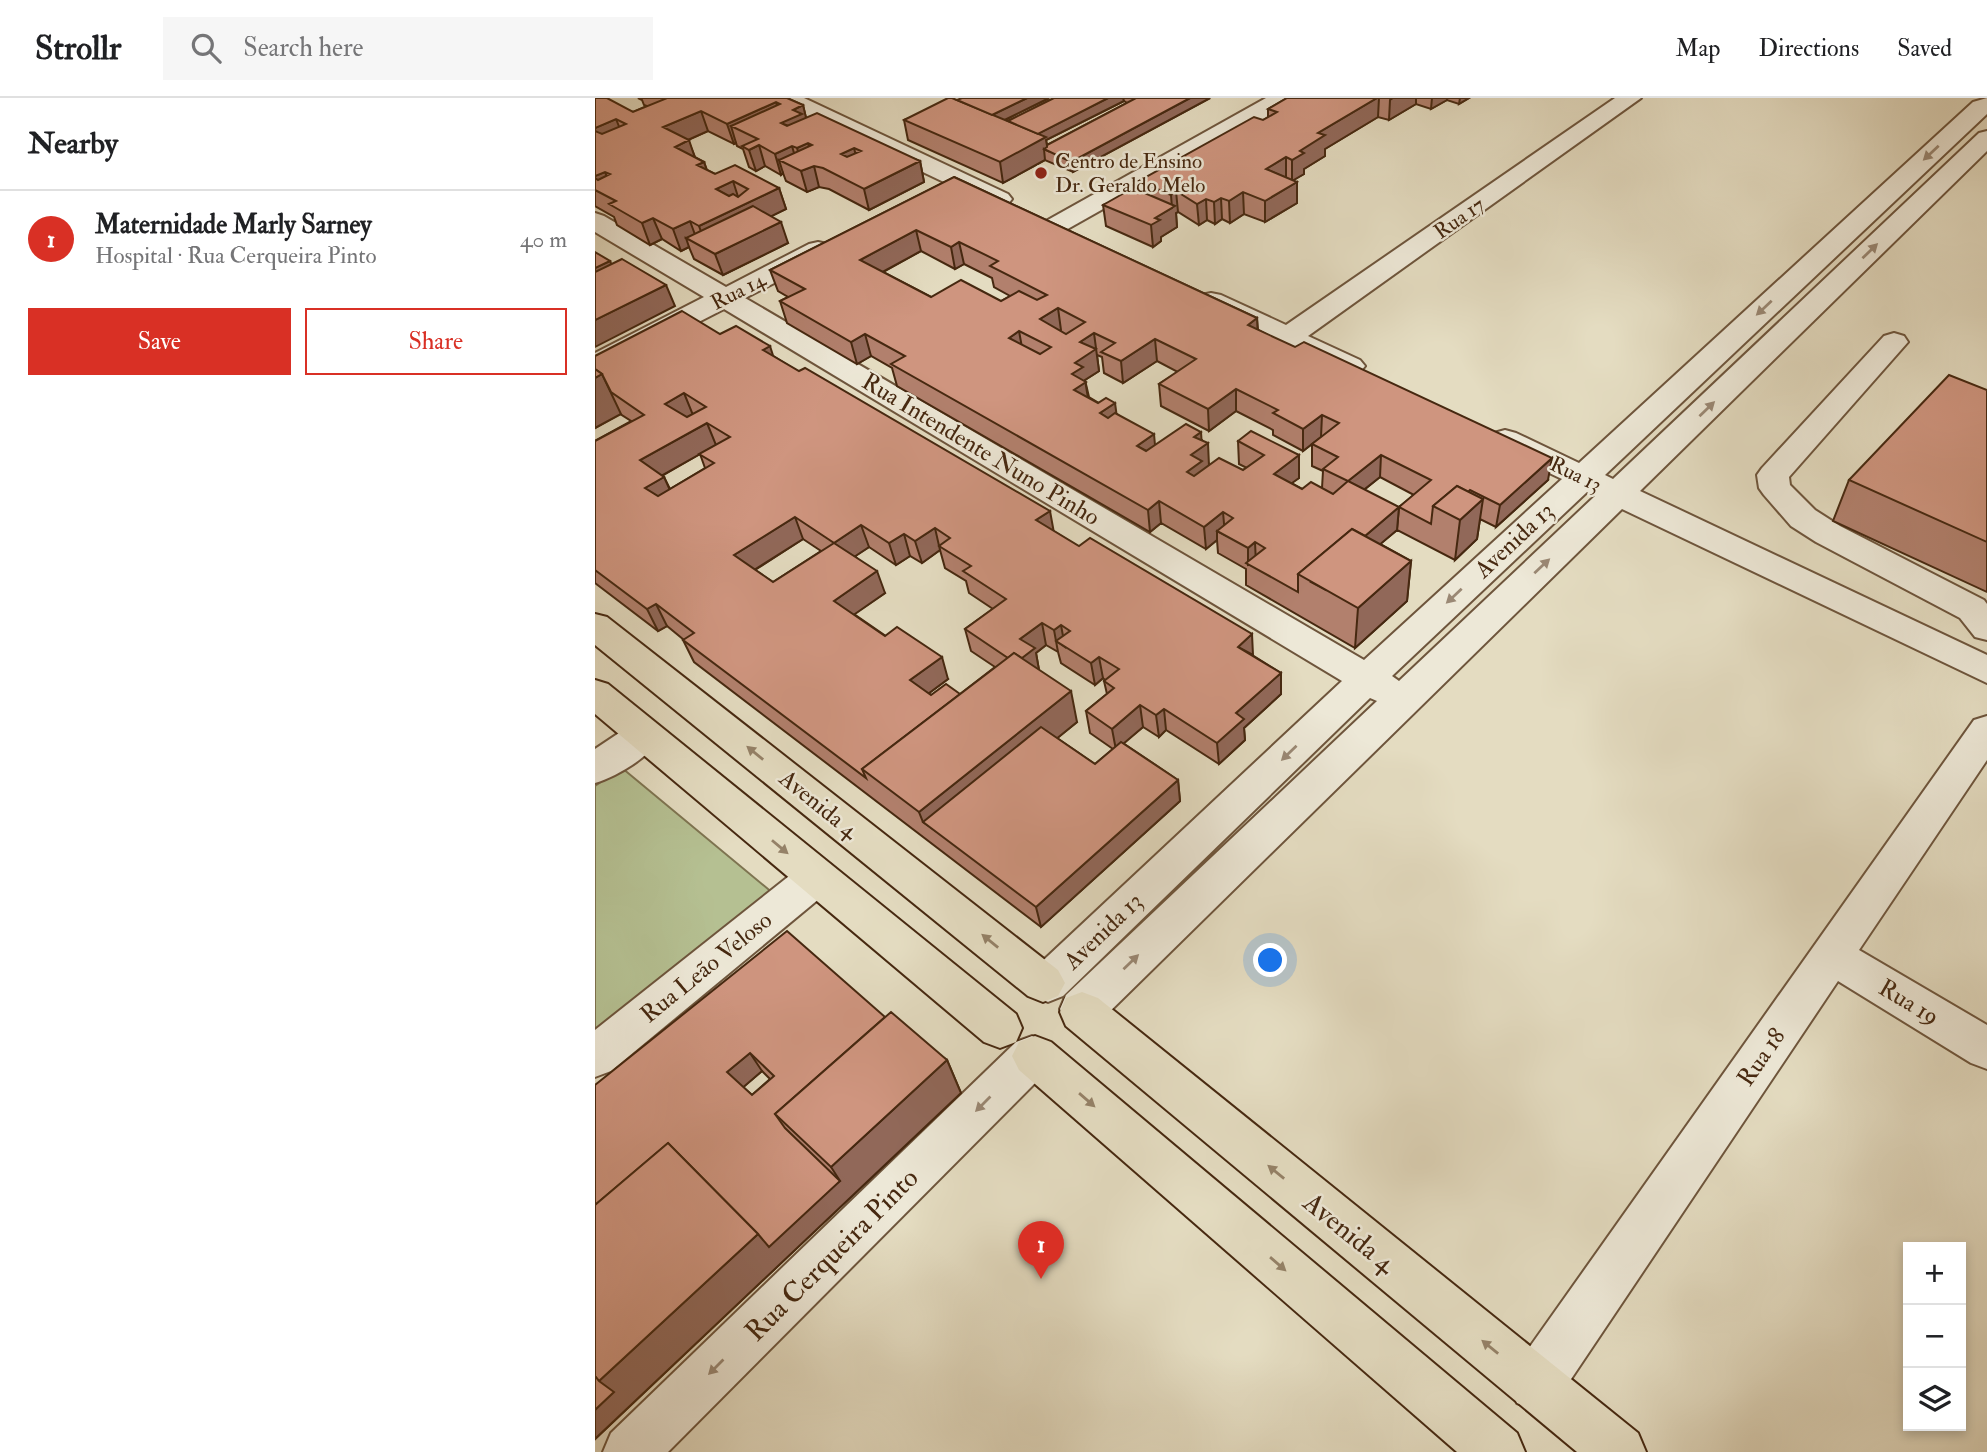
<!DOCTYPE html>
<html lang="en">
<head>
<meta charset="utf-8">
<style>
  body { margin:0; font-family:"IM FELL Double Pica",serif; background:#f6f6f6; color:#202124 }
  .controls { position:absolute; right:21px; bottom:21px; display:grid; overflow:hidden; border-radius:0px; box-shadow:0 4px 10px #0003 }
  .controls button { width:63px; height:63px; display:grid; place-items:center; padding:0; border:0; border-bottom:2px solid #e0e0e0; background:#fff; color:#202124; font:35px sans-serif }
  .you { position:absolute; left:676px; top:863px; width:24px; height:24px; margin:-18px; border:5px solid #fff; border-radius:50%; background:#1a73e8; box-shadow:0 0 0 10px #1a73e833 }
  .badge { display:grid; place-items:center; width:46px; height:46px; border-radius:50%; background:#d93025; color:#fff; font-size:23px; font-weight:700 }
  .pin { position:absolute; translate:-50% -58px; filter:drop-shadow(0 2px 4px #0008) }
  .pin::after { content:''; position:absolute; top:37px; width:24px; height:21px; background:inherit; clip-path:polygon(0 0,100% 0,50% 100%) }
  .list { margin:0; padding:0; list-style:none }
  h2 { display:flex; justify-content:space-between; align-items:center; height:91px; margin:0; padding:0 28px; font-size:30px }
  h2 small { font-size:23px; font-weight:400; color:#757577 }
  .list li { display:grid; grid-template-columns:46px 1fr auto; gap:21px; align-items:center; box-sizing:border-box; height:98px; padding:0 28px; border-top:2px solid #e0e0e0 }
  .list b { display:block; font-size:26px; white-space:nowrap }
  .list p { margin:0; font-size:23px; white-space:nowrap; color:#757577 }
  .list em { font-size:23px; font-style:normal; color:#757577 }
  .actions { display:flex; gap:14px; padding:21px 28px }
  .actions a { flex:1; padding:16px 0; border:2px solid #d93025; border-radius:0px; text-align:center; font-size:24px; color:#d93025 }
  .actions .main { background:#d93025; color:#fff }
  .icon { flex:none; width:38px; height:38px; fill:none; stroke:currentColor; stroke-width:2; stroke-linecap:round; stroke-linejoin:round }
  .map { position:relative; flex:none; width:1392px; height:1354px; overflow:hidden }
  header { display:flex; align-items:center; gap:42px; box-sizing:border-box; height:98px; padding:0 35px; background:#fff; border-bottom:2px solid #e0e0e0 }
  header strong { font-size:33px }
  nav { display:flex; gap:38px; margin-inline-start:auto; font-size:24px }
  .search { width:490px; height:63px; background:#f6f6f6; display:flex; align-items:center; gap:18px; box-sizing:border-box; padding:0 24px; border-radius:0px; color:#757577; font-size:26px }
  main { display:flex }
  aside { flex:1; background:#fff }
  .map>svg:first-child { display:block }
  .green { fill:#b5c092; stroke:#7e7451; stroke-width:2 }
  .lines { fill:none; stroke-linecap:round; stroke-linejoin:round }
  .minor-casing { stroke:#6e553c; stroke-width:4 }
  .major-casing { stroke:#462810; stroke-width:4 }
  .minor { fill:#ede8d7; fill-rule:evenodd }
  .major { fill:#e4dcc1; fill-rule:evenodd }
  .wall { fill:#b2806d; stroke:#462810; stroke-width:2; fill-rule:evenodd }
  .shaded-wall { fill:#916859; stroke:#462810; stroke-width:2 }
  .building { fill:#cf957f; stroke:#462810; stroke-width:2; fill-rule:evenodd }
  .oneway { fill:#9a8874 }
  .oneway2 { fill:#958268 }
  .poi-dot { fill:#8f2418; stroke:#ede8d7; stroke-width:2.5 }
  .labels { text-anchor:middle; stroke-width:5; stroke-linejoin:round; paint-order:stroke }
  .far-poi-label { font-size:21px; fill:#462810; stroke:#ede8d7; text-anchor:start }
  .far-street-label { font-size:21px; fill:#462810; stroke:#ede8d7 }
  .street-label { font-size:24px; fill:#462810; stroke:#ede8d7 }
  .near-street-label { font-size:28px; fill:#462810; stroke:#ede8d7 }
</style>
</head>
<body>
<header>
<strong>Strollr</strong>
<div class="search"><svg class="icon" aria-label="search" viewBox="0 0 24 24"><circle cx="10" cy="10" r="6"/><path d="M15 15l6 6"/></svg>Search here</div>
<nav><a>Map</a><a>Directions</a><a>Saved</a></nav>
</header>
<main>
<aside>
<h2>Nearby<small></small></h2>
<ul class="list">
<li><span class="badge">1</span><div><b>Maternidade Marly Sarney</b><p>Hospital · Rua Cerqueira Pinto</p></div><em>40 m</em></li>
</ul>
<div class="actions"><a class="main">Save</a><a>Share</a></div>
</aside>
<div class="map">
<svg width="1392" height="1354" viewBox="0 0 1392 1354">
  <rect width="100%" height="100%" fill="#e4dcc1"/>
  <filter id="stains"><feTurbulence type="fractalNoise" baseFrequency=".00286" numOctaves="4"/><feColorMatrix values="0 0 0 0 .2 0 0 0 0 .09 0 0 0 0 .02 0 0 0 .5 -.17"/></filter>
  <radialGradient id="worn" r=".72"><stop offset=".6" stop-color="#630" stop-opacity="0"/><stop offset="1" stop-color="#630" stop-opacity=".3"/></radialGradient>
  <!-- green -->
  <path class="green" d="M27 670 179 796 0 940V688Z"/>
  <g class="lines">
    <!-- minor casing -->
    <g class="minor-casing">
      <g id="minor">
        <path d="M180 0H209L413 96 417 101 413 106 404 109 395 106 183 5Z"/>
        <path d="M671 0H699L696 5 469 133 460 136 451 133 447 128 451 123Z"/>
        <path d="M1020 0H1046L713 238 765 262 770 268 765 274 755 277 745 274 606 209 602 203 606 197 616 195 626 197 691 227Z"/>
        <path d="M1392 0V16L1010 377 1018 381 1384 35 1392 33V53L1045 393 1392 557V585L1027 411 503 925 487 930 471 925 465 911 471 897 782 603 775 600 468 898 453 904 438 898 431 885 438 872 747 583 129 211 10 272 0 275V255L109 199 0 134V115L9 118 131 189 214 146 223 144 232 146 236 152 232 158 150 200 769 562 967 381 899 349 895 342 899 335 910 332 921 335 984 365 1378 4ZM992 394 1000 398 804 583 797 578Z"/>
        <path d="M1299 235 1309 238 1313 244 1194 379 1195 387 1220 412 1245 428 1389 502 1392 506V542L1380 539 1365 520 1221 444 1196 428 1169 397 1164 390 1162 377 1167 370 1289 238Z"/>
        <path d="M1392 618V662L1264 852 1392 927V971L1376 965 1243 883 960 1305 941 1312 922 1305 915 1286 922 1267 1379 622Z"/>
        <path d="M49 623 62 627 68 637C56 658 23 678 0 685V651L36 627Z"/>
        <path d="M222 762 236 767 242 779 236 791 16 973 0 979V932L208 767Z"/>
        <path d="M437 938 453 944 460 958 453 972 73 1354H8L16 1335 421 944Z"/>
      </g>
    </g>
    <!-- major casing -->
    <g class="major-casing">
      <g id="major">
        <path d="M0 516 12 519 463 872 470 885 463 898 448 904 433 898 0 547Z"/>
        <path d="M0 582 13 586 421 916 427 930 421 944 405 950 389 944 0 616Z"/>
        <path d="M487 894 503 900 1043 1335 1051 1354H982L471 928 465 914 471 900Z"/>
        <path d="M440 938 456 944 922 1335 930 1354H862L424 972 417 958 424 944Z"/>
      </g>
    </g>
    <!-- minor -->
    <use href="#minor" class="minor"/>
    <!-- major -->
    <use href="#major" class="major"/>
  </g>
  <!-- wall -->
  <g class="wall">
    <path d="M0 0 38 14 52 8 49 7 47 2 43 0H192L208 7 211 20 325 63 329 84 274 112 234 91 224 89 212 94 191 83 188 75 186 77 170 68 161 73 154 69 148 51 142 48 141 45 139 46 113 33 93 42 100 59 109 64 112 72 120 76 184 90 191 111 176 118 193 145 128 177 99 161 94 149 86 153 67 141 55 147 22 127 19 119 0 108Z"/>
    <path d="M454 0 410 22 413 23 459 0H615L478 74 450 62 408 85 313 42 309 22 362 2ZM529 3 532 5 452 47 451 42Z"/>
    <path d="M692 0H874L864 6 852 2 836 11 821 6 794 22 783 19 730 51V58L709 71V76L698 82 702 105 670 124 649 116 635 125 627 121 620 126 612 122 604 127 583 114 581 115 582 129 566 139V143L558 149 511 128 508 107 545 93 544 83 673 20V11Z"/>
    <path d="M359 79 662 220 663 232 953 382 901 429 885 421 882 441 860 462 802 432 804 409 819 397 785 379 769 392 802 432 785 446 816 463 812 503 760 550 651 487V471L623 455 622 442 611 451 566 425 555 434 302 288 297 270 276 258 262 266 192 225 185 203 193 199 183 193 175 172ZM326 153 360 171 369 166 397 180 399 189 415 198 406 203 336 199 288 174ZM502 257 507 259 509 275 528 285 562 263 583 274 564 286 566 308 614 333 641 313 678 332V337L708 353 726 339 717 346V368L728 373 727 390 707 391 696 385 704 380V357L643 343 644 366 652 370 648 372 614 367 607 342 560 347 522 316 494 299 490 282 504 273Z"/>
    <path d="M125 236 178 258 686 575V596L649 630 650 642 624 666 571 632 564 639 548 629 528 645 583 682 585 703 446 829 99 564 88 542H89L72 528 63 533 0 485V343L36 323 25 316 0 330V258ZM105 356 110 370 75 391 69 379 67 378ZM208 441 226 453 178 484 160 472ZM274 449 301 467 315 458 327 465 345 452 350 470 371 483 374 495 398 511 370 531 376 553 400 569 365 596 336 597 334 595 353 581 259 516 290 495 260 458ZM451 547 463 554 466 565 500 587 508 580 510 582 509 583 512 596 491 613 495 635 518 651 500 666 462 640 482 624 444 572 441 555Z"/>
    <path d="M1392 292V494L1238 423 1254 382Z"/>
    <path d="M290 919 352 962 366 995 0 1341V987ZM167 973 175 981 157 997 148 989Z"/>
  </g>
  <!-- shaded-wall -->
  <g class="shaded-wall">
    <path d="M432 0H454L389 32 387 22Z"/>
    <path d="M513 0H528L529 3 451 42 453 53 449 51 450 62 408 85 405 64 432 41Z"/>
    <path d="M595 0H615L478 74 476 64Z"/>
    <path d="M782 0H784L783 19 730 51V58L709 71V76L697 83V62L705 53 723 35Z"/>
    <path d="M798 0H821V6L794 22 795 2Z"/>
    <path d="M837 0H852V2L836 11Z"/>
    <path d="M865 0H874L864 6Z"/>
    <path d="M181 4 187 25 136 28 141 45 139 46 132 26Z"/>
    <path d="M208 7 213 28V36L186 25 198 12Z"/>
    <path d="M106 13 113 33 75 50 68 29Z"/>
    <path d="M21 21 29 41 0 40V30Z"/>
    <path d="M94 42 101 63 80 49Z"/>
    <path d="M213 45 219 66 208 71 202 50Z"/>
    <path d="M164 47 170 68 161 73 154 52Z"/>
    <path d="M197 48 203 69 184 62 188 75 186 77 180 56Z"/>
    <path d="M259 50 264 70 246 56Z"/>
    <path d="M691 59V80L671 71Z"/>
    <path d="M325 63 329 84 274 112 269 91Z"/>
    <path d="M109 64 116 85 102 67Z"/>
    <path d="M219 68 224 89 212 94 206 73Z"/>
    <path d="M10 74 19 95 0 85V78Z"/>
    <path d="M138 83 145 105 121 91Z"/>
    <path d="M702 84V105L670 124V103Z"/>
    <path d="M184 90 191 111 112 150 104 128Z"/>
    <path d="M581 93 583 114 581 115 582 129 566 139V143L558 149 556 127 560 120 577 110 576 97Z"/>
    <path d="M648 94 649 116 635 125 634 103Z"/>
    <path d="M626 100 627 121 620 126 619 104Z"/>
    <path d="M611 101 612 122 604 127 602 106Z"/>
    <path d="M58 120 67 141 55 147 47 125Z"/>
    <path d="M95 123 103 145 91 140 94 149 86 153 78 131Z"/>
    <path d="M186 124 193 145 128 177 120 156Z"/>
    <path d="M321 132 326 153 271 183 265 162Z"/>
    <path d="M364 144 369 166 360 171 356 149Z"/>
    <path d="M15 163 24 184 0 196V170Z"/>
    <path d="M71 187 80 208 0 249V222Z"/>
    <path d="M463 210 466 232 448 243 445 221Z"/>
    <path d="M662 220 663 242 653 227Z"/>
    <path d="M424 233 428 255 414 240Z"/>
    <path d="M499 235 504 273 490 282 494 306 483 314 477 276 485 244Z"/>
    <path d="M270 236 276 258 262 266 256 244Z"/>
    <path d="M560 241 562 263 528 285 526 263Z"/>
    <path d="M175 248 182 270 168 252Z"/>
    <path d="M7 276 26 316 0 330V280Z"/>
    <path d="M641 291V313L614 333 613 311Z"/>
    <path d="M89 295 98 317 79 328 70 306Z"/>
    <path d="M520 305 523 327 505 315Z"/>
    <path d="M727 317 726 339 708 353V331Z"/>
    <path d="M112 325 121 347 55 384 45 362Z"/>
    <path d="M606 334 607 349 613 345 614 368 609 386 592 374 599 339Z"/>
    <path d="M559 336 561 358 542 348Z"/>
    <path d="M704 357V380L679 398V376Z"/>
    <path d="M786 357 785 379 752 405 753 383Z"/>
    <path d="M957 360 953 382 901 429 905 407Z"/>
    <path d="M69 379 79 401 60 412 50 390Z"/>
    <path d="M888 401 882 441 860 462 865 422Z"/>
    <path d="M564 403 566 425 555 434 553 412Z"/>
    <path d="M804 409 802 432 731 492 716 484Z"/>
    <path d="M455 413 459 435 441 422Z"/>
    <path d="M628 414 630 437 622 433V442L611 451 609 429Z"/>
    <path d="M200 419 208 441 148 479 139 457Z"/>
    <path d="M266 427 274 449 247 467 239 445Z"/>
    <path d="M340 430 345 452 327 465 320 443Z"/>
    <path d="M309 436 315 458 301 467 294 445Z"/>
    <path d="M660 444 661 466 653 467V450Z"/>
    <path d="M816 463 812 503 760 550 763 510Z"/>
    <path d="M282 473 290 495 247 525 239 503Z"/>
    <path d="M61 506 72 528 63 533 52 511Z"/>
    <path d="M447 525 451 547 441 555 444 572 426 586 425 541Z"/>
    <path d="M466 527 470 549 461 543 463 554 459 532Z"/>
    <path d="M657 536 658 557 643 549Z"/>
    <path d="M347 559 353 581 322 604 315 582Z"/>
    <path d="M504 559 508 580 500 587 496 565Z"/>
    <path d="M686 575V596L649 630 650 642 624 666 622 645 641 615Z"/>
    <path d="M476 593 482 624 345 736 328 724 324 714Z"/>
    <path d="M545 607 548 629 521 652 517 631Z"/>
    <path d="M569 611 571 632 564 639 561 617Z"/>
    <path d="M583 682 585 703 446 829 441 809Z"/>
    <path d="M155 955 167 973 145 992 132 974Z"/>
    <path d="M352 962 366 995 0 1341V1312L4 1283 163 1136 245 1083 236 1069Z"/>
  </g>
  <!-- building -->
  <g class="building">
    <path d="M0 0H12L38 14 70 1 68 0H192L208 7 198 12 207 16 186 25 192 28 222 15 325 63 269 91 228 70 219 68 206 73 184 62 217 47 213 45 202 50 197 48 180 56 164 47 154 52 147 48 163 41 136 28 185 6 181 4 132 26 106 13 68 29 94 42 80 49 109 64 102 67 120 76 140 67 184 90 104 128 95 123 78 131 58 120 47 125 14 106 21 103 0 92V80L3 82 15 76 10 74 0 78V33L7 36 31 26 21 21 0 30ZM259 50 266 53 252 59 246 56ZM138 83 153 91 143 99 138 96 134 98 121 91Z"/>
    <path d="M353 0H357L451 39 405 64 309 22Z"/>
    <path d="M367 0H432L397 17 362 2Z"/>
    <path d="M459 0H513L443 36 413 23Z"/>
    <path d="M541 0H595L476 64 449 51 452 49V47Z"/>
    <path d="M692 0H782L723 35 730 37 705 53 709 55 697 62 691 59 671 71 702 84 670 103 648 94 634 103 626 100 619 104 611 101 602 106 581 93 576 97 544 83 659 19 668 22 682 14 673 11Z"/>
    <path d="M359 79 662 220 653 227 700 249 709 244 957 360 905 407 875 392 873 394 862 388 838 408 836 426 804 409 836 382 786 357 753 383 804 409 770 438 757 431 703 476V494L651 465 670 450 660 444 653 450 622 433 638 420 628 414 609 429 564 403 553 412 296 266 310 258 270 236 256 244 185 203 210 191 175 172ZM321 132 356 149 364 144 403 163 395 168 452 197 442 202 424 193 406 203 366 182 336 199 265 162ZM463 210 490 224 471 236 445 221ZM424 233 456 249 445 256 414 240ZM499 235 520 245 506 254 526 263 560 241 601 261 564 286 613 311 641 291 683 312 678 315 708 331 727 317 744 325 717 346 743 359 728 371 753 383 738 396 716 384 707 391 679 376 704 357 656 333 643 343 669 357 648 372 624 360 599 378 592 374 607 363 596 357 613 345 599 339 606 334 591 326 551 353 542 348 559 336 520 315 513 320 505 315 520 305 511 300 503 305 479 292 491 284 477 276 488 269 480 265 501 251 485 244Z"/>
    <path d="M538 90 580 108 560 120 565 122 556 127 508 107Z"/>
    <path d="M158 108 186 124 120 156 91 140Z"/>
    <path d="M0 154 15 163 0 170Z"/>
    <path d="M27 161 71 187 0 222V174Z"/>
    <path d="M87 213 125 236 141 228 175 248 168 252 204 273 210 270 455 413 441 422 484 448 495 440 657 536 643 549 686 575 641 615 649 621 622 645 569 611 561 617 545 607 517 631 491 613 519 590 509 583 524 571 504 559 496 565 461 543 475 533 466 527 459 532 447 525 425 541 440 550 427 560 419 555 413 560 370 531 411 501 368 473 376 468 344 448 355 440 340 430 320 443 309 436 294 445 266 427 239 445 282 473 239 503 290 538 302 529 347 559 315 582 336 597 351 586 365 596 267 671 271 680 88 542 99 535 61 506 52 511 0 472V343L49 317 16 294 7 276 0 271V258ZM89 295 111 309 92 319 70 306ZM112 325 135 339 104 356 119 365 63 398 50 390 69 379 45 362ZM200 419 239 445 178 484 139 457Z"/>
    <path d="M0 271 7 276 0 280Z"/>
    <path d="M1354 277 1392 292V444L1254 382Z"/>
    <path d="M862 388 888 401 865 422 838 408Z"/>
    <path d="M757 431 816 463 763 510 703 476Z"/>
    <path d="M419 555 476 593 324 714 267 671Z"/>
    <path d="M446 629 500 666 526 644 583 682 441 809 328 724Z"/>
    <path d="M192 833 290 919 180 1016 190 1030 245 1083 174 1149 163 1136 73 1045 0 1107V987ZM155 955 179 978 157 997 132 974Z"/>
    <path d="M296 914 352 962 236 1069 180 1016Z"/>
    <path d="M73 1045 163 1136 4 1283 0 1278V1107Z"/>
    <path d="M0 1278 4 1283 19 1294 0 1312Z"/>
  </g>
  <!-- one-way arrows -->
  <defs><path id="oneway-solid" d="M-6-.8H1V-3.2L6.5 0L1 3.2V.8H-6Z" transform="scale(1.75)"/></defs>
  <g class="oneway">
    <use href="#oneway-solid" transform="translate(1336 55) rotate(137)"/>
    <use href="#oneway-solid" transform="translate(1275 153) rotate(-44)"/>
    <use href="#oneway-solid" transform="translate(1169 210) rotate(137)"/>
    <use href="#oneway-solid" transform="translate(1112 311) rotate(-44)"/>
    <use href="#oneway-solid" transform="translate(947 468) rotate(-43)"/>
    <use href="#oneway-solid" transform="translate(859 498) rotate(137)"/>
    <use href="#oneway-solid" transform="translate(694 655) rotate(136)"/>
    <use href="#oneway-solid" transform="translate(536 864) rotate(-44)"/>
    <use href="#oneway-solid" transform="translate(388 1006) rotate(135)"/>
    <use href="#oneway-solid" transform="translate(121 1269) rotate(135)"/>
  </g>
  <g class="oneway2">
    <use href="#oneway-solid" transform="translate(160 655) rotate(-141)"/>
    <use href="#oneway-solid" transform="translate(185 749) rotate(40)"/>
    <use href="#oneway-solid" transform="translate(395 843) rotate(-141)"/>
    <use href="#oneway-solid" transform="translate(492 1002) rotate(41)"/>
    <use href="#oneway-solid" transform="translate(681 1074) rotate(-141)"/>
    <use href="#oneway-solid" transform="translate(683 1166) rotate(41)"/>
    <use href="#oneway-solid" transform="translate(895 1249) rotate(-141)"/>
  </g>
  <!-- markers -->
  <circle class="poi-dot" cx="446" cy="75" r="7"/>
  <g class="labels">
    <!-- far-poi labels -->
    <g class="far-poi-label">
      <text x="460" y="70">Centro de Ensino<tspan x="460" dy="24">Dr. Geraldo Melo</tspan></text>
    </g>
    <!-- far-street labels -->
    <g class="far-street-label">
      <text transform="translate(864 120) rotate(-35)" y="7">Rua 17</text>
      <text transform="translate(143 193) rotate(-27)" y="7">Rua 14</text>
      <text transform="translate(981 376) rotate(26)" y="7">Rua 13</text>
    </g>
    <!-- street labels -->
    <g class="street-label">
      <text transform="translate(386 351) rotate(31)" y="8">Rua Intendente Nuno Pinho</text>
      <text transform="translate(919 442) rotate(-43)" y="8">Avenida 13</text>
      <text transform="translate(224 706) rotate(39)" y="8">Avenida 4</text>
      <text transform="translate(508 833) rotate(-44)" y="8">Avenida 13</text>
      <text transform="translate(111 869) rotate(-39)" y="8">Rua Leão Veloso</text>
      <text transform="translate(1314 904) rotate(31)" y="8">Rua 19</text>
      <text transform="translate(1166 959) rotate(-55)" y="8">Rua 18</text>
    </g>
    <!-- near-street labels -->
    <g class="near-street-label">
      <text transform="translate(755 1134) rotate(39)" y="10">Avenida 4</text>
      <text transform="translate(236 1156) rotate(-45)" y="10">Rua Cerqueira Pinto</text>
    </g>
  </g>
  <rect width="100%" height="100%" filter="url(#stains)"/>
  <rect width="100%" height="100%" fill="url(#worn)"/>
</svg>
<div class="controls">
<button>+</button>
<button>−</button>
<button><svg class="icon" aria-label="layers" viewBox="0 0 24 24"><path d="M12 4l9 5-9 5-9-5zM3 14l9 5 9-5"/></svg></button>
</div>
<div class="you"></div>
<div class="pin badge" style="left:446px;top:1181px">1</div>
</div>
</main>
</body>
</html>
